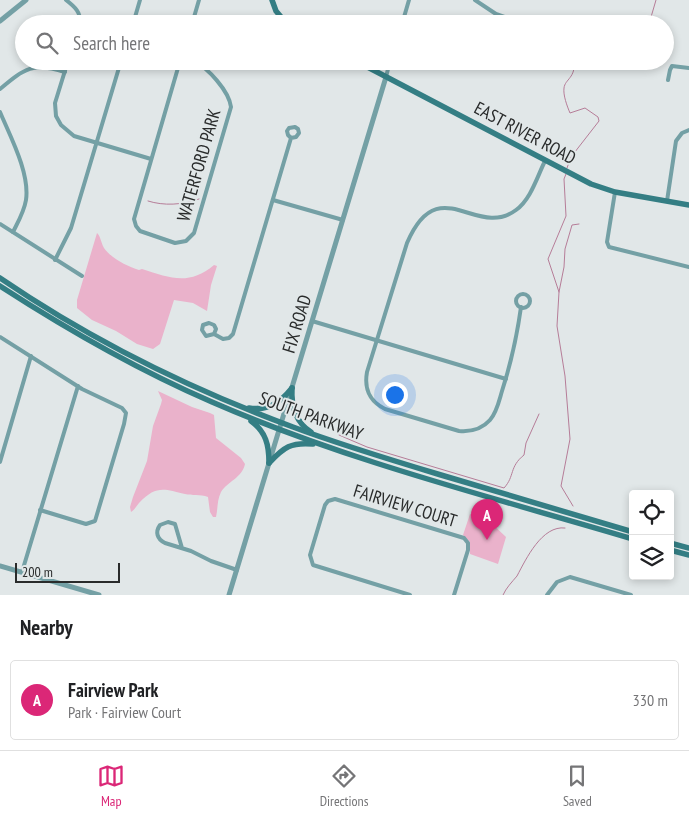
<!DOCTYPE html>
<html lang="en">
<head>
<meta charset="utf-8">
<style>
  body { margin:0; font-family:"PT Sans Narrow",sans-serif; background:#f2f2f2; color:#202124 }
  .controls { position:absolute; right:15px; bottom:15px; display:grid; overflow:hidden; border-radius:5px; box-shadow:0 2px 8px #0003 }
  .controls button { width:45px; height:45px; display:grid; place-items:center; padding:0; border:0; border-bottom:1px solid #e0e0e0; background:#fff; color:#202124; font:25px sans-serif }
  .scale { position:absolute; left:15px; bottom:12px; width:105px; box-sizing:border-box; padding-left:5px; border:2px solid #292b2b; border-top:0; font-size:14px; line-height:18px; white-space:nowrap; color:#292b2b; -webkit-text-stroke:4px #e1e7e8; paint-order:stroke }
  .you { position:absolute; left:394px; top:394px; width:18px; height:18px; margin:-12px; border:4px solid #fff; border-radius:50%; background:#1a73e8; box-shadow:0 0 0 8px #1a73e833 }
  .badge { display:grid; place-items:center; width:32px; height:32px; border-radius:50%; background:#db2777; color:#fff; font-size:16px; font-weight:700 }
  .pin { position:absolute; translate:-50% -41px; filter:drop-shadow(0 1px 2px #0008) }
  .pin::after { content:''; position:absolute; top:26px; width:18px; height:15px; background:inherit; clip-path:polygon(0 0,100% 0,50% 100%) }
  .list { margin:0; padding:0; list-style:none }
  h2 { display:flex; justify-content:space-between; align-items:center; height:65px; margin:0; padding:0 20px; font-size:21px }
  h2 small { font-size:16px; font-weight:400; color:#757577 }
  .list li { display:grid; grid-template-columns:32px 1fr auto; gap:15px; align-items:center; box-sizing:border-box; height:80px; margin:0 10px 10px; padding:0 10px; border:1px solid #e0e0e0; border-radius:5px }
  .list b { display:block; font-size:19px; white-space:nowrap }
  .list p { margin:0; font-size:16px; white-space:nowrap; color:#757577 }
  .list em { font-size:16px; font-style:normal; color:#757577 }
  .icon { flex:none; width:28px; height:28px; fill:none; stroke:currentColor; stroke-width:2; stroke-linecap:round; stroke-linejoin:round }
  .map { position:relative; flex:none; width:689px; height:595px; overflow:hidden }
  .search { position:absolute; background:#fff; box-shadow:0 2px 8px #0003; left:15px; right:15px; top:15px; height:55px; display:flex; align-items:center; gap:12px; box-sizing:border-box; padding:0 18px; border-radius:28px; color:#757577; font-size:19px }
  .sheet { height:155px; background:#fff }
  nav { display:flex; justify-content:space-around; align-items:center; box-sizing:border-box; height:70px; border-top:1px solid #e0e0e0; background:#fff; font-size:14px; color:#757577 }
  nav a { display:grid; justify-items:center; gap:2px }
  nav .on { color:#db2777 }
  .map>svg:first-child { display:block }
  .green { fill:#eab2cb }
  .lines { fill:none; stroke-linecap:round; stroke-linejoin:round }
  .stream { stroke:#b67d98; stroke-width:1 }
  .minor { stroke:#74a0a5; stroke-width:4 }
  .tertiary { stroke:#74a0a5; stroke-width:5 }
  .secondary { stroke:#347e84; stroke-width:5.5 }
  .labels { text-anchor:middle; stroke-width:4; stroke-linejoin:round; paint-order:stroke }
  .street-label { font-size:18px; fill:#292b2b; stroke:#e1e7e8 }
</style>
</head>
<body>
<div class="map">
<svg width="689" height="595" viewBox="0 0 689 595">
  <rect width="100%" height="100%" fill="#e1e7e8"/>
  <!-- green -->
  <g class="green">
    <path d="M97 233C101 237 101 243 104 248 112 259 127 266 139 270L142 269C170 278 189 286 214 265L217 266 211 285 207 311 193 303 174 300 160 344 153 349 137 344 116 331 92 320 77 308V300Z"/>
    <path d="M158 391 192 407 210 413 214 415 216 438 241 458 245 464C242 478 228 481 221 492 217 500 218 508 216 517H213L210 512 208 497C200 494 192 496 185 494 164 489 156 485 139 503 136 507 135 509 131 512L130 507 133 497 147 461 153 426 161 404 162 400Z"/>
    <path d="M470 514 489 521 506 537 498 564 470 554V542L463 535Z"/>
  </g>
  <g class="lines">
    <!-- stream -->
    <g class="stream">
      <path d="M593 24 595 22 605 24"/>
      <path d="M649 24 656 0"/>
      <path d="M567 168 571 157 599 121 598 117 585 108 570 113C567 106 563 95 564 88 565 79 576 78 574 61"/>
      <path d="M148 201C164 206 182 205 199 199"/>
      <path d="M559 292 548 259 566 216 564 179 566 174"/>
      <path d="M339 435 367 447 504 488C515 476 509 467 524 455L526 443 539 414"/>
      <path d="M573 506 561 486 570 439 565 376 557 326 559 292 564 267 565 249 572 225 579 224"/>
      <path d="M503 595C506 588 512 582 517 576 526 559 542 525 565 528"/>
    </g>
    <!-- minor -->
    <g class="minor">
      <path d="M66 0C75 7 81 12 80 24"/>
      <path d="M475 0 496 14 525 24"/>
      <path d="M133 24 140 0"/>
      <path d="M192 24 199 0"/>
      <path d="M402 24 409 0"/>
      <path d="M68 61 55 103 56 116 61 125 74 136 151 159"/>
      <path d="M180 61 134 219 136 226 140 231 175 243 186 241 194 233 231 107C229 91 208 68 194 61"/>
      <path d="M386 77 390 61"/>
      <path d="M668 80 670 70 672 66 689 68"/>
      <path d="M0 89C25 68 33 62 65 72"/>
      <path d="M0 112C10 136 30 173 26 200 24 212 18 222 13 232"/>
      <path d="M615 192 607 242 609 247 689 267"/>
      <path d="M273 200 343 220"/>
      <path d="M667 201 676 141 682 133 689 130"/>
      <path d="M0 224 82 276"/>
      <path d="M55 260 71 228 121 61"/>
      <circle cx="523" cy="301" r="7"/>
      <path d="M521 307C517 336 511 363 502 391 499 401 497 412 490 420 482 429 471 432 459 431L385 409C369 401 364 389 367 372L407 243C439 169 476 240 516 210 531 199 537 177 545 161"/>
      <path d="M312 321 506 379"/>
      <path d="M214 334 216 329 214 325 209 323 203 325 202 330 206 336 214 334 223 339 229 338 233 334 291 138 288 135 287 131 289 128 295 127 298 129 299 133 296 137 291 138"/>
      <path d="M0 337 82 389 122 408 126 413 124 424 95 521 86 524 40 510"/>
      <path d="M0 462 31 356"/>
      <path d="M182 548 175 524 168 522 160 525C155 532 157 539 165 543L191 551 211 561 237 570"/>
      <path d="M22 572 78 386"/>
      <path d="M410 595 313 565 310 555 325 505 328 501 335 499 464 538 468 543V550L454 595"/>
      <path d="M547 595 557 582 570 577 631 595"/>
    </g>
    <!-- tertiary -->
    <g class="tertiary">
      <path d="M0 21 26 0"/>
      <path d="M0 566 99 595"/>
      <path d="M229 595 386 77"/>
    </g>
    <!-- secondary -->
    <g class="secondary">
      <path d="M272 0 276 11 287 24"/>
      <path d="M356 61 591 184 615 192 689 205"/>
      <path d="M0 278C91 340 190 389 293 427 341 445 391 460 441 475 505 494 569 513 633 532"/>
      <path d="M0 286C68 330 138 370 212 402 347 461 492 497 633 539"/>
      <path d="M292 388C291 406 295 422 311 432"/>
      <path d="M249 408C268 411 280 403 292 388"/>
      <path d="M251 421C266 432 269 445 269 463"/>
      <path d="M269 463C284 447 291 442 313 444"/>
      <path d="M670 543 689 548"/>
      <path d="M670 550 689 555"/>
    </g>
  </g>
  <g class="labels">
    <!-- street labels -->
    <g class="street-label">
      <text transform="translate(525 133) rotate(28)" y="6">EAST RIVER ROAD</text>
      <text transform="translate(199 165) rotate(-74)" y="6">WATERFORD PARK</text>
      <text transform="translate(297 324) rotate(-73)" y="6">FIX ROAD</text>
      <text transform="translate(311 416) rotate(20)" y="6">SOUTH PARKWAY</text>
      <text transform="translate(405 506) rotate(17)" y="6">FAIRVIEW COURT</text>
    </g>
  </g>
</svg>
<div class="controls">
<button><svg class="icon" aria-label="locate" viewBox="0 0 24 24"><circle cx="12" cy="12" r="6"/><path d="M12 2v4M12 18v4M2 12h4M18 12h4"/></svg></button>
<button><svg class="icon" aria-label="layers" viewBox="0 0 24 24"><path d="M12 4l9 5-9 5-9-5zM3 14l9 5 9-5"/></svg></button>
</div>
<div class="scale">200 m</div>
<div class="you"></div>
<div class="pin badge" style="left:487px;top:540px">A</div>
<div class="search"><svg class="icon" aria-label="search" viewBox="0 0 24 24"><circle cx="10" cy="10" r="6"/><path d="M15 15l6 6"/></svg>Search here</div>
</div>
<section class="sheet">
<h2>Nearby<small></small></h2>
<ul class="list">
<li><span class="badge">A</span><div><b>Fairview Park</b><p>Park · Fairview Court</p></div><em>330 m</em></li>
</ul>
</section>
<nav>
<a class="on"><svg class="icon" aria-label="map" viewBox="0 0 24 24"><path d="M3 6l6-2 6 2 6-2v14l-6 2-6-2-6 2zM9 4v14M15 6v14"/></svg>Map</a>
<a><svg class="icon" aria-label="directions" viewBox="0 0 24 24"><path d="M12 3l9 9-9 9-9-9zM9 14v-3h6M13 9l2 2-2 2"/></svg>Directions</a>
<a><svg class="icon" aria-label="saved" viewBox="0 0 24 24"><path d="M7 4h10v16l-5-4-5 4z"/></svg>Saved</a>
</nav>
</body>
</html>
